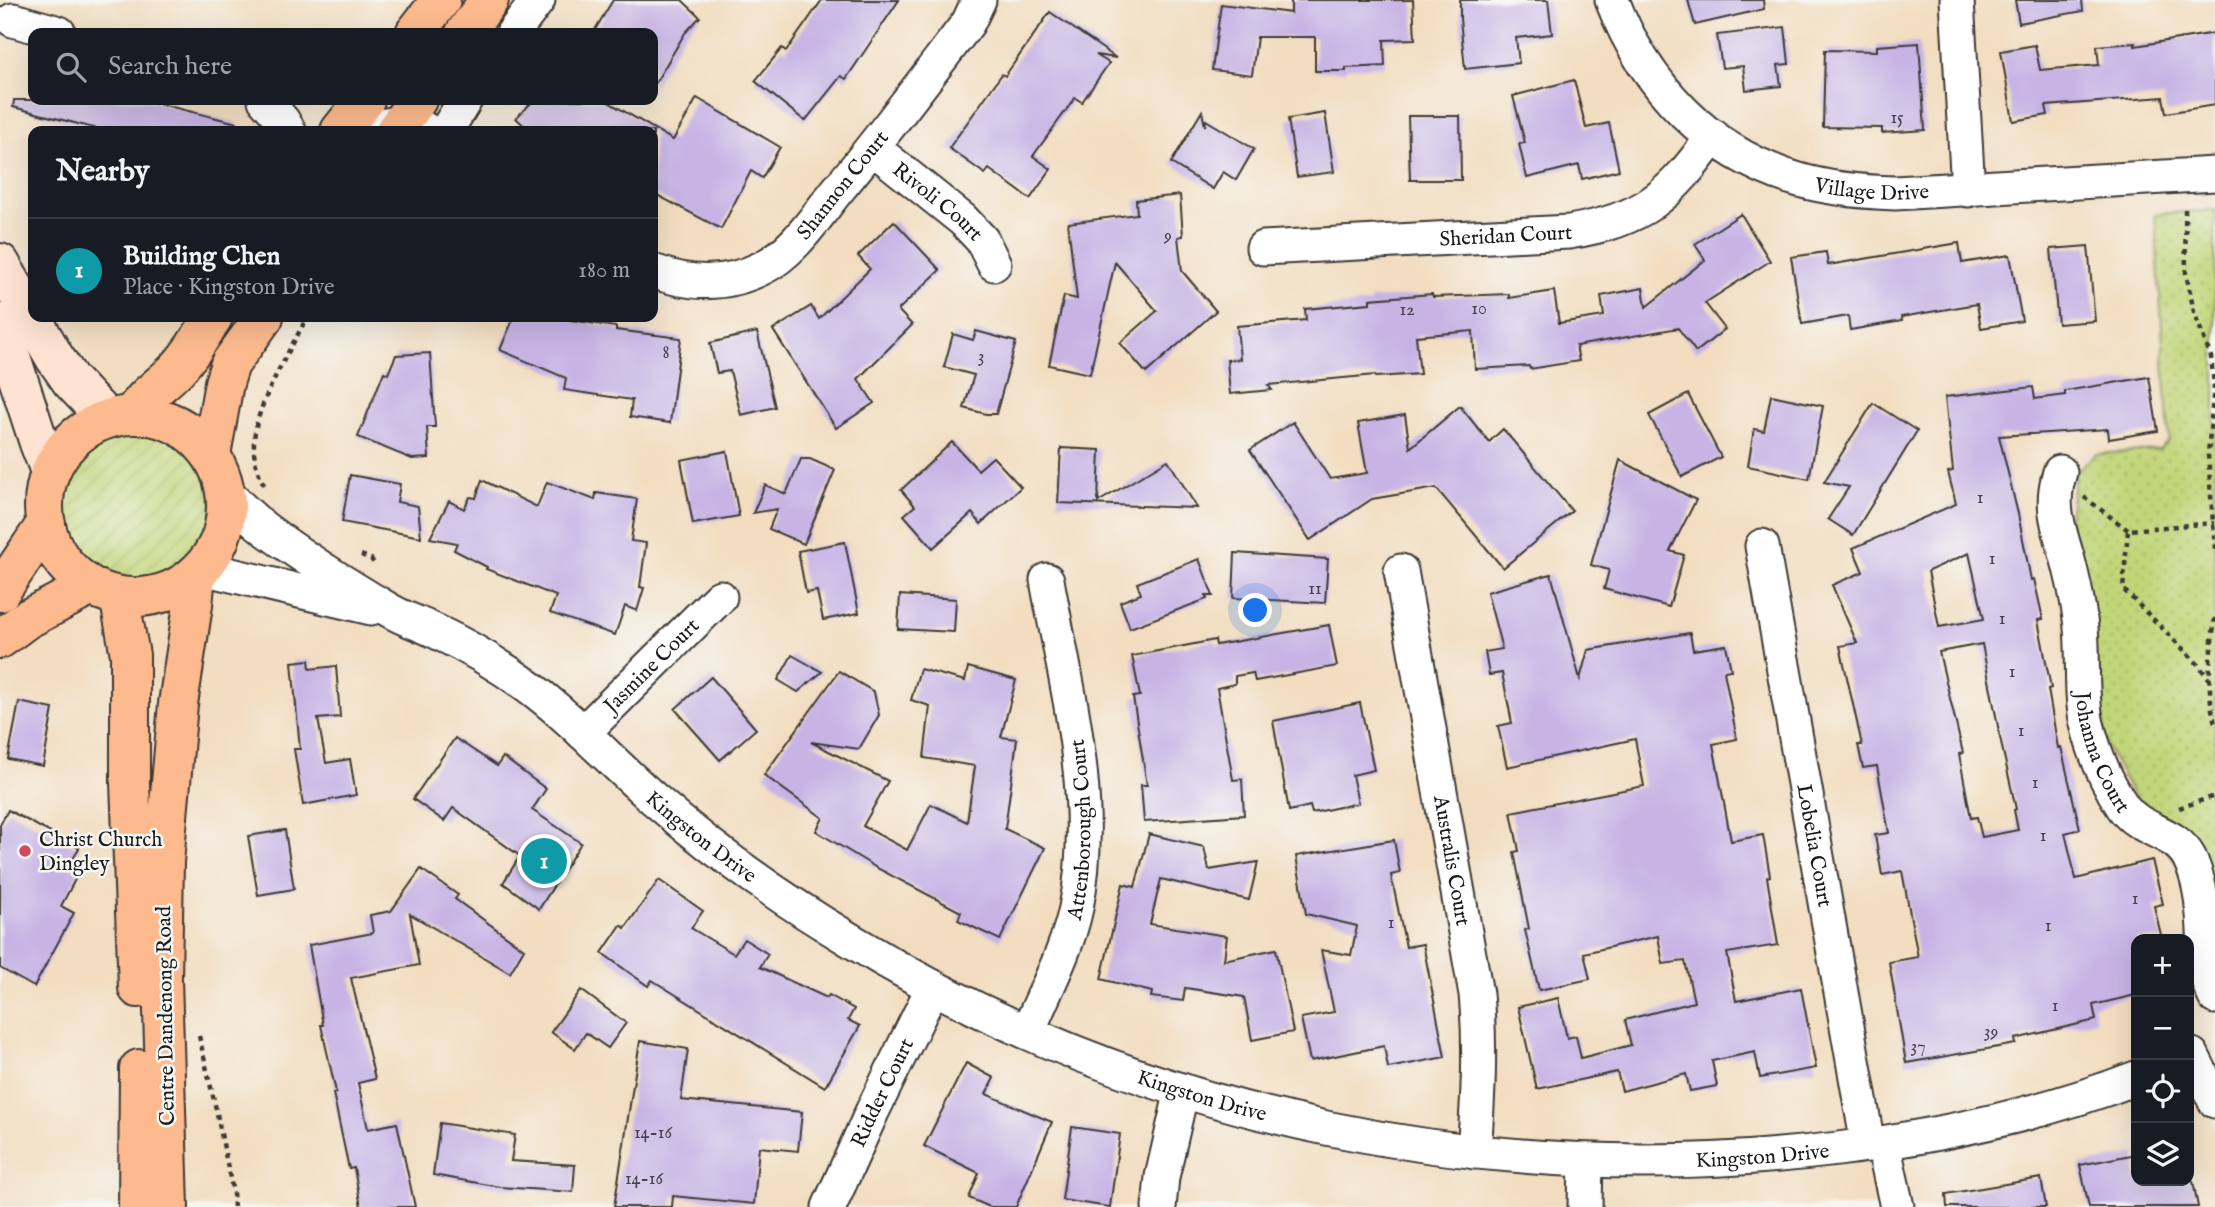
<!DOCTYPE html>
<html lang="en">
<head>
<meta charset="utf-8">
<style>
  body { margin:0; font-family:"IM FELL English",serif; background:#20242c; color:#f1f3f6 }
  .controls { position:absolute; right:21px; bottom:21px; display:grid; overflow:hidden; border-radius:14px; box-shadow:0 7px 28px #0002 }
  .controls button { width:63px; height:63px; display:grid; place-items:center; padding:0; border:0; border-bottom:2px solid #363941; background:#171b24; color:#f1f3f6; font:35px sans-serif }
  .you { position:absolute; left:1256px; top:611px; width:24px; height:24px; margin:-18px; border:5px solid #fff; border-radius:50%; background:#1a73e8; box-shadow:0 0 0 10px #1a73e833 }
  .badge { display:grid; place-items:center; width:46px; height:46px; border-radius:50%; background:#1a73e8; color:#fff; font-size:23px; font-weight:700 }
  .pin { position:absolute; translate:-50% -50%; border:4px solid #fff; box-shadow:0 2px 7px #0006 }
  .list { margin:0; padding:0; list-style:none }
  h2 { display:flex; justify-content:space-between; align-items:center; height:91px; margin:0; padding:0 28px; font-size:30px }
  h2 small { font-size:23px; font-weight:400; color:#9ea1a6 }
  .list li { display:grid; grid-template-columns:46px 1fr auto; gap:21px; align-items:center; box-sizing:border-box; height:105px; padding:0 28px; border-top:2px solid #363941 }
  .list b { display:block; font-size:26px; white-space:nowrap }
  .list p { margin:0; font-size:23px; white-space:nowrap; color:#9ea1a6 }
  .list em { font-size:23px; font-style:normal; color:#9ea1a6 }
  .icon { flex:none; width:38px; height:38px; fill:none; stroke:currentColor; stroke-width:2; stroke-linecap:round; stroke-linejoin:round }
  .map { position:relative; flex:none; width:2215px; height:1207px; overflow:hidden }
  .search { position:absolute; background:#171b24; box-shadow:0 7px 28px #0002; left:28px; top:28px; width:630px; height:77px; display:flex; align-items:center; gap:18px; box-sizing:border-box; padding:0 24px; border-radius:14px; color:#9ea1a6; font-size:26px }
  .panel { position:absolute; background:#171b24; box-shadow:0 7px 28px #0002; left:28px; top:126px; width:630px; height:196px; border-radius:14px }
  .map>svg:first-child { display:block }
  .park { fill:url(#park-dots); stroke:#6f784a; stroke-width:2 }
  .garden { fill:url(#garden-furrows); stroke:#6f784a; stroke-width:2 }
  .building { fill:#c7b4e5; fill-rule:evenodd }
  .lines { fill:none; stroke-linecap:round; stroke-linejoin:round }
  .minor-casing { stroke:#3c3935; stroke-width:37 }
  .secondary-casing { stroke:#3c3935; stroke-width:42 }
  .primary-casing { stroke:#3c3935; stroke-width:42 }
  .path { stroke:#3c3935; stroke-width:4.5; stroke-dasharray:5 5; stroke-linecap:butt }
  .minor { stroke:#fff; stroke-width:33 }
  .secondary { stroke:#fee3d2; stroke-width:38 }
  .primary { stroke:#fcba8e; stroke-width:38 }
  .poi-dot { fill:#d1495b; stroke:#f6f6f2; stroke-width:2.5 }
  .labels { text-anchor:middle; stroke-width:5; stroke-linejoin:round; paint-order:stroke }
  .number-label { font-size:18px; fill:#47424e }
  .street-label { font-size:21px; fill:#1c1c1c; stroke:#f6f6f2 }
  .poi-label { font-size:21px; fill:#1c1c1c; stroke:#f6f6f2; text-anchor:start }
</style>
</head>
<body>
<div class="map">
<svg width="2215" height="1207" viewBox="0 0 2215 1207">
  <defs>
    <pattern id="park-dots" width="8" height="8" patternUnits="userSpaceOnUse" patternTransform="scale(1.75)"><rect width="8" height="8" fill="#c2d578"/><path d="M2 2h.1M6 6h.1" fill="none" stroke="#a6b667" stroke-width="1.8" stroke-linecap="round"/></pattern>
    <pattern id="garden-furrows" width="10" height="10" patternUnits="userSpaceOnUse" patternTransform="scale(1.75)"><rect width="10" height="10" fill="#c2d578"/><path d="M-1 1l2-2M0 10L10 0M9 11l2-2" fill="none" stroke="#a6b667"/></pattern>
  </defs>
  <rect width="100%" height="100%" fill="#f6f6f2"/>
  <filter id="ink" filterUnits="userSpaceOnUse"><feTurbulence type="fractalNoise" baseFrequency=".0143" numOctaves="2"/><feDisplacementMap in="SourceGraphic" scale="14" xChannelSelector="R" yChannelSelector="G"/><feConvolveMatrix kernelMatrix="1 2 1 2 8 2 1 2 1" color-interpolation-filters="sRGB"/></filter>
  <filter id="wash" filterUnits="userSpaceOnUse"><feTurbulence type="fractalNoise" baseFrequency=".00686" numOctaves="4" result="noise"/><feDisplacementMap in="SourceGraphic" scale="28" xChannelSelector="R" yChannelSelector="G"/><feGaussianBlur stdDeviation="1.57" result="paint"/><feColorMatrix in="noise" values="0 0 0 0 0 0 0 0 0 0 0 0 0 0 0 0 0 1.4 0 .05"/><feComposite in="paint" operator="in"/></filter>
  <g filter="url(#wash)">
    <rect width="100%" height="100%" fill="#f2ddc0"/>
    <!-- park -->
    <path class="park" d="M2215 210V921L2145 816 2107 748 2069 518 2075 473 2096 454 2159 450 2169 440 2155 214Z"/>
    <!-- garden -->
    <circle class="garden" cx="136" cy="507" r="76"/>
    <g id="blocks">
      <!-- building -->
      <g class="building">
        <path d="M613 0H682L700 17 685 33 653 87V33H593Z"/>
        <path d="M822 0H899L846 79 841 76 805 121 755 81 782 48 786 51Z"/>
        <path d="M1291 0H1413L1415 39 1384 40 1385 66 1346 68V71H1315V37H1257L1252 75 1212 70 1221 4 1291 13Z"/>
        <path d="M1460 0H1548L1552 34 1516 38 1519 63 1465 69 1460 19Z"/>
        <path d="M1688 0H1763L1764 9 1695 25Z"/>
        <path d="M2015 0H2082L2083 11 2019 23Z"/>
        <path d="M1050 12 1116 58 1096 55 1109 63 1082 102 1075 98 1033 156 1051 169 1030 199 989 169 985 174 949 148 1002 74 1005 76Z"/>
        <path d="M1785 27 1789 64 1778 65 1781 86 1746 90 1743 66 1722 68 1717 35Z"/>
        <path d="M2215 33V105L2166 113 2163 97 2046 106 2048 115 2013 121 2001 51 2035 45 2040 70 2099 65 2097 46 2135 43V46Z"/>
        <path d="M1919 43 1925 130 1882 133V128L1823 127 1825 50 1877 51V46Z"/>
        <path d="M1574 80 1586 128 1609 123 1619 170 1582 179 1579 165 1527 178 1519 144 1525 143 1513 96Z"/>
        <path d="M697 98 780 147 762 178 751 171 721 229 653 193V131H530L516 118 534 100H605L673 140Z"/>
        <path d="M14 100H144L237 123 236 131H105L13 107Z"/>
        <path d="M1202 111 1205 126 1206 120 1254 149 1236 180 1223 172 1213 189 1171 163Z"/>
        <path d="M1325 113 1334 172 1297 177 1288 119Z"/>
        <path d="M1408 116H1460L1461 180H1410Z"/>
        <path d="M1180 195 1183 236 1178 237 1182 271 1216 311 1146 373 1120 343 1157 311 1115 262 1090 374 1049 365 1064 296 1077 299 1068 223 1137 214 1136 200Z"/>
        <path d="M1741 214 1770 261 1705 303 1725 329 1696 352 1678 328 1576 346 1579 361 1530 369 1529 366 1475 369 1473 331 1416 336 1420 374 1376 377 1375 375 1268 385 1272 390 1230 394 1227 360 1240 359 1237 326 1306 320 1305 309 1370 303V299L1432 294 1433 297 1509 294V298L1554 291 1559 323 1604 316 1601 296 1643 288 1646 307 1705 260 1695 244Z"/>
        <path d="M894 221 940 270 898 310 912 325 858 379 874 403 836 428 773 330 811 306 819 319 870 269 858 256Z"/>
        <path d="M1959 243 1962 263 2010 255 2022 321 1981 328 1977 304 1901 317 1902 321 1850 330 1848 316 1802 324 1791 257 1826 252 1828 265Z"/>
        <path d="M2088 246 2095 321 2058 324 2051 249Z"/>
        <path d="M514 317H571L570 320 616 327V330L681 338 670 423 630 417 632 400 564 390 566 378 500 350Z"/>
        <path d="M976 331 1016 342 996 414H986L964 408 974 375 944 367 953 334 973 340Z"/>
        <path d="M757 332 775 407 741 415 730 371 717 373 710 343Z"/>
        <path d="M430 353 435 427H427L429 458 412 459 358 437 384 372 388 374 396 355Z"/>
        <path d="M2149 377 2158 431 2109 439 2108 429 1999 436 2018 514 2031 580 2034 579 2043 619 2038 620 2051 688 2048 689 2058 748 2061 747 2080 829 2065 833 2076 879 2152 860 2163 904 2154 906 2162 939H2136V995L2093 1005 2096 1020 2015 1039 2016 1044 1906 1063 1889 962 1918 957 1902 871 1882 875 1875 835 1889 833 1877 766 1863 768 1858 745H1862L1840 646 1857 643 1832 585 1863 572 1853 548 1956 504 1948 472 1953 471 1945 397 2033 387 2035 399 2065 395V391ZM1969 553 1984 619 1939 627 1928 571ZM1982 644 2002 747 2016 809 2014 810 2018 830 1982 837 1977 817 1971 818 1959 754 1963 753 1939 652Z"/>
        <path d="M1688 394 1721 457 1682 477 1649 415Z"/>
        <path d="M1771 395 1823 406 1809 479 1748 466 1754 429 1764 431Z"/>
        <path d="M1873 403 1917 431 1853 535 1828 519 1849 487 1824 482Z"/>
        <path d="M1460 406 1489 442 1503 429 1572 511 1503 568 1436 488 1372 499 1310 540 1250 450 1293 422 1330 479 1367 473 1358 423 1405 415 1410 448Z"/>
        <path d="M952 442 978 470 993 457 1021 487 981 524 972 513 933 548 904 515 915 506 901 490Z"/>
        <path d="M1061 448 1100 450 1098 502 1168 460 1197 508 1058 503Z"/>
        <path d="M727 451 739 516 693 524 681 460Z"/>
        <path d="M801 459H810L835 470 804 544 769 529 777 509 753 513 765 485 786 494Z"/>
        <path d="M1620 460 1696 500 1670 551 1684 555 1669 607 1604 589 1609 570 1591 565Z"/>
        <path d="M350 475 400 484 397 502 418 506 421 537 342 522Z"/>
        <path d="M482 480 537 507 547 482 595 500 596 493 637 499 631 541 646 543 640 587 644 588 637 611 625 606 615 635 550 613 556 596 486 569 487 567 454 550 457 543 430 538 449 501 464 509 470 497 476 498Z"/>
        <path d="M845 542 859 613 823 620 817 591 806 593 798 551Z"/>
        <path d="M1235 553 1328 559 1325 603 1233 598Z"/>
        <path d="M1199 559 1213 596H1206L1207 599 1130 628 1120 602 1141 594 1137 583Z"/>
        <path d="M1551 574 1580 679 1588 650 1690 633 1693 650 1726 645 1731 670 1724 671 1737 739 1713 744 1731 841 1763 835 1770 876 1767 877 1778 945 1727 953 1736 1001 1801 988 1816 1068 1760 1078 1755 1052 1712 1061 1717 1086 1690 1091 1686 1074 1622 1091 1617 1072 1537 1089 1518 1007 1558 998 1567 1038 1576 1036 1581 1058 1631 1045 1625 1020 1694 1002 1685 961 1663 964 1658 936 1584 953 1590 979 1539 990 1525 930 1529 929 1514 852 1519 851 1511 812 1644 786 1635 739 1507 767 1498 726 1512 723 1502 673 1489 675 1485 652 1502 649 1487 592Z"/>
        <path d="M900 595 956 599 954 632 898 629Z"/>
        <path d="M1329 625 1337 666 1255 681 1253 673 1235 676V684L1217 688 1233 780 1242 779 1244 815 1144 822 1141 785H1147L1133 697 1140 696 1132 656 1215 640 1216 645Z"/>
        <path d="M792 655 822 672 798 692 778 680Z"/>
        <path d="M309 660 310 669 336 666 340 717 318 719 326 763 350 759 356 795 303 805 294 749H300L292 662Z"/>
        <path d="M968 667 1016 680 1001 737 1017 739 1005 829 1045 848 1000 940 958 920 961 912 875 867 816 831 823 818 764 775 839 671 874 692 879 715 859 749 811 742 888 781 863 826 907 850 931 804 967 822 975 766 924 758 930 706 911 700 920 669 965 681Z"/>
        <path d="M711 677 756 729 720 760 675 709Z"/>
        <path d="M19 702 53 709 43 766 8 759Z"/>
        <path d="M1360 703 1374 770 1352 775 1358 803 1312 813 1310 806 1289 811 1273 721Z"/>
        <path d="M455 738 497 766 503 757 546 789 532 810 581 843 539 909 503 883 520 856 453 808 444 821 413 799Z"/>
        <path d="M8 810 79 848 69 867 79 872 61 906 74 913 34 987 0 968V825Z"/>
        <path d="M285 830 294 889 258 895 248 836Z"/>
        <path d="M1149 834 1204 847 1209 870 1258 862 1249 900 1161 879 1150 924 1227 936 1224 960 1276 949 1293 1032 1252 1040 1244 997 1185 988 1183 1001 1151 997 1152 992 1101 979 1123 884 1135 887Z"/>
        <path d="M1394 840 1400 873 1391 875 1406 947 1423 944 1445 1057 1388 1068 1384 1046 1310 1061 1301 1018 1334 1012 1321 950 1351 955 1357 926 1306 914 1296 856Z"/>
        <path d="M421 869 458 895 455 899 524 949 510 973 410 914 419 965 351 978 375 1079 358 1083 368 1129 397 1123 415 1207H361L354 1168 349 1169 333 1093 336 1092 321 1025H323L309 945 373 933 370 915 391 911Z"/>
        <path d="M659 880 703 911 691 928 734 954 744 939 768 954 760 967 827 998 829 995 854 1009 848 1020 860 1026 825 1087 652 980 648 986 602 953 621 925 625 928Z"/>
        <path d="M581 990 626 1023 608 1048 586 1033 575 1049 551 1032Z"/>
        <path d="M640 1041 688 1049 681 1100 802 1112 798 1151 759 1147 754 1204 673 1196 672 1207H614Z"/>
        <path d="M966 1063 994 1078 986 1094 1052 1122 1016 1207H990L969 1198 979 1173 924 1146Z"/>
        <path d="M440 1123 515 1135 511 1161 575 1165 573 1192 500 1187 433 1175Z"/>
        <path d="M1072 1127 1120 1134 1110 1207 1062 1200Z"/>
        <path d="M2136 1154V1181H2193L2198 1207H2089L2080 1165Z"/>
        <path d="M2041 1178 2046 1207H1947L1946 1194Z"/>
      </g>
    </g>
  </g>
  <g filter="url(#ink)">
    <use href="#blocks" fill-opacity="0" stroke="#3c3935" stroke-width="2"/>
    <g class="lines">
      <!-- minor casing -->
      <g class="minor-casing">
        <g id="minor">
          <path id="s1" d="M1612 0C1645 86 1709 154 1799 180 1830 189 1863 192 1895 193L2215 174"/>
          <path d="M1957 0 1968 190"/>
          <path d="M13 20 59 33"/>
          <path d="M513 33 538 0"/>
          <path d="M265 100 283 121 289 131"/>
          <path d="M362 131C383 125 408 117 428 131"/>
          <path d="M446 131 465 100"/>
          <path id="s2" d="M873 148 963 220 982 240 994 264"/>
          <path id="s3" d="M1263 248 1569 232C1643 220 1670 197 1713 136"/>
          <path id="s4" d="M653 271C689 285 726 286 762 268 793 253 815 218 836 192 882 137 925 79 968 23L979 0"/>
          <path id="s5" d="M2060 472C2049 506 2059 528 2068 560 2074 583 2079 605 2081 628 2084 660 2080 693 2087 724 2094 752 2107 783 2123 807 2140 832 2174 830 2189 857 2200 879 2203 906 2204 930 2205 945 2202 962 2207 977 2209 984 2212 991 2215 997"/>
          <path id="s6" d="M226 493C238 505 251 518 265 529 304 558 347 585 389 610 404 619 421 624 437 632 469 647 499 665 528 686 573 719 611 762 654 799 712 850 785 901 852 941 1148 1121 1495 1191 1838 1149 1940 1136 2040 1115 2136 1078"/>
          <path id="s7" d="M1762 546 1868 1145"/>
          <path d="M202 568 371 608"/>
          <path id="s8" d="M1401 571 1476 994C1481 1048 1478 1099 1474 1152"/>
          <path id="s9" d="M583 733 720 597"/>
          <path id="s10" d="M1028 1032C1044 992 1067 951 1076 908 1098 800 1066 687 1047 580"/>
          <path d="M2192 1055 2215 1101"/>
          <path d="M1883 1143 1897 1207"/>
          <path id="s11" d="M829 1207 872 1112 933 987"/>
          <path d="M1159 1207 1162 1177 1182 1090"/>
          <path d="M1585 1207 1586 1161"/>
        </g>
      </g>
      <!-- secondary casing -->
      <g class="secondary-casing">
        <g id="secondary">
          <path d="M0 263 55 358 71 381 107 419"/>
          <path d="M0 323 39 443 50 471"/>
        </g>
      </g>
      <!-- primary casing -->
      <g class="primary-casing">
        <g id="primary">
          <path d="M415 33 441 0"/>
          <path d="M465 33 489 0"/>
          <path d="M340 131 365 100"/>
          <path d="M395 131 417 100"/>
          <circle cx="135" cy="506" r="91"/>
          <path d="M132 415C144 395 159 387 175 371 190 356 202 335 213 317"/>
          <path d="M211 455 224 383 230 364 264 317"/>
          <path d="M0 592 46 524"/>
          <path d="M119 596 130 655V783L138 988"/>
          <path d="M0 639 27 619 91 586"/>
          <path d="M138 1207 139 1069"/>
          <path d="M169 1207 162 979 164 862 178 704 193 605 196 575"/>
        </g>
      </g>
      <!-- path -->
      <g class="path">
        <path d="M2185 209 2186 273 2194 312 2211 357 2214 385 2208 455 2215 550"/>
        <path d="M264 485C257 471 253 458 254 442 255 405 290 351 307 317"/>
        <path d="M2084 497 2128 530"/>
        <path d="M361 555 371 559 376 566"/>
        <path d="M2215 618C2210 652 2206 689 2215 723"/>
        <path d="M2210 681 2198 664 2123 589 2128 530 2214 523"/>
        <path d="M2179 808 2215 796"/>
        <path d="M199 1036 216 1109 233 1193 234 1207"/>
      </g>
      <!-- minor -->
      <use href="#minor" class="minor"/>
      <!-- secondary -->
      <use href="#secondary" class="secondary"/>
      <!-- primary -->
      <use href="#primary" class="primary"/>
    </g>
  </g>
  <!-- markers -->
  <circle class="poi-dot" cx="25" cy="851" r="7"/>
  <g class="labels">
    <!-- number labels -->
    <g class="number-label">
      <text x="1897" y="123">15</text>
      <text x="1168" y="241">9</text>
      <text x="1479" y="314">10</text>
      <text x="1407" y="315">12</text>
      <text x="666" y="358">8</text>
      <text x="981" y="362">3</text>
      <text x="1980" y="503">1</text>
      <text x="1992" y="564">1</text>
      <text x="1315" y="594">11</text>
      <text x="2002" y="624">1</text>
      <text x="2012" y="677">1</text>
      <text x="2021" y="736">1</text>
      <text x="2035" y="788">1</text>
      <text x="2043" y="841">1</text>
      <text x="2135" y="904">1</text>
      <text x="1391" y="928">1</text>
      <text x="2048" y="931">1</text>
      <text x="2055" y="1011">1</text>
      <text x="1991" y="1037">39</text>
      <text x="1918" y="1052">37</text>
      <text x="653" y="1138">14-16</text>
      <text x="644" y="1184">14-16</text>
    </g>
    <!-- street labels -->
    <g class="street-label">
      <text dy="7" stroke="none"><textPath href="#s4" startOffset="229">Shannon Court</textPath></text>
      <text dy="7" stroke="none"><textPath href="#s1" startOffset="343">Village Drive</textPath></text>
      <text dy="7" stroke="none"><textPath href="#s2" startOffset="84">Rivoli Court</textPath></text>
      <text dy="7" stroke="none"><textPath href="#s3" startOffset="243">Sheridan Court</textPath></text>
      <text dy="7" stroke="none"><textPath href="#s9" startOffset="96">Jasmine Court</textPath></text>
      <text dy="7" stroke="none"><textPath href="#s5" startOffset="287">Johanna Court</textPath></text>
      <text dy="7" stroke="none"><textPath href="#s10" startOffset="212">Attenborough Court</textPath></text>
      <text dy="7" stroke="none"><textPath href="#s6" startOffset="590">Kingston Drive</textPath></text>
      <text dy="7" stroke="none"><textPath href="#s7" startOffset="304">Lobelia Court</textPath></text>
      <text dy="7" stroke="none"><textPath href="#s8" startOffset="294">Australis Court</textPath></text>
      <text transform="translate(165 1016) rotate(-91)" y="7">Centre Dandenong Road</text>
      <text dy="7" stroke="none"><textPath href="#s11" startOffset="126">Ridder Court</textPath></text>
      <text dy="7" stroke="none"><textPath href="#s6" startOffset="1157">Kingston Drive</textPath></text>
      <text dy="7" stroke="none"><textPath href="#s6" startOffset="1724">Kingston Drive</textPath></text>
    </g>
    <!-- poi labels -->
    <g class="poi-label">
      <text x="39" y="846">Christ Church<tspan x="39" dy="24">Dingley</tspan></text>
    </g>
  </g>
</svg>
<div class="controls">
<button>+</button>
<button>−</button>
<button><svg class="icon" aria-label="locate" viewBox="0 0 24 24"><circle cx="12" cy="12" r="6"/><path d="M12 2v4M12 18v4M2 12h4M18 12h4"/></svg></button>
<button><svg class="icon" aria-label="layers" viewBox="0 0 24 24"><path d="M12 4l9 5-9 5-9-5zM3 14l9 5 9-5"/></svg></button>
</div>
<div class="you"></div>
<div class="pin badge" style="left:544px;top:861px;background:#0f9aa8">1</div>
<div class="search"><svg class="icon" aria-label="search" viewBox="0 0 24 24"><circle cx="10" cy="10" r="6"/><path d="M15 15l6 6"/></svg>Search here</div>
<section class="panel">
<h2>Nearby<small></small></h2>
<ul class="list">
<li><span class="badge" style="background:#0f9aa8">1</span><div><b>Building Chen</b><p>Place · Kingston Drive</p></div><em>180 m</em></li>
</ul>
</section>
</div>
</body>
</html>
